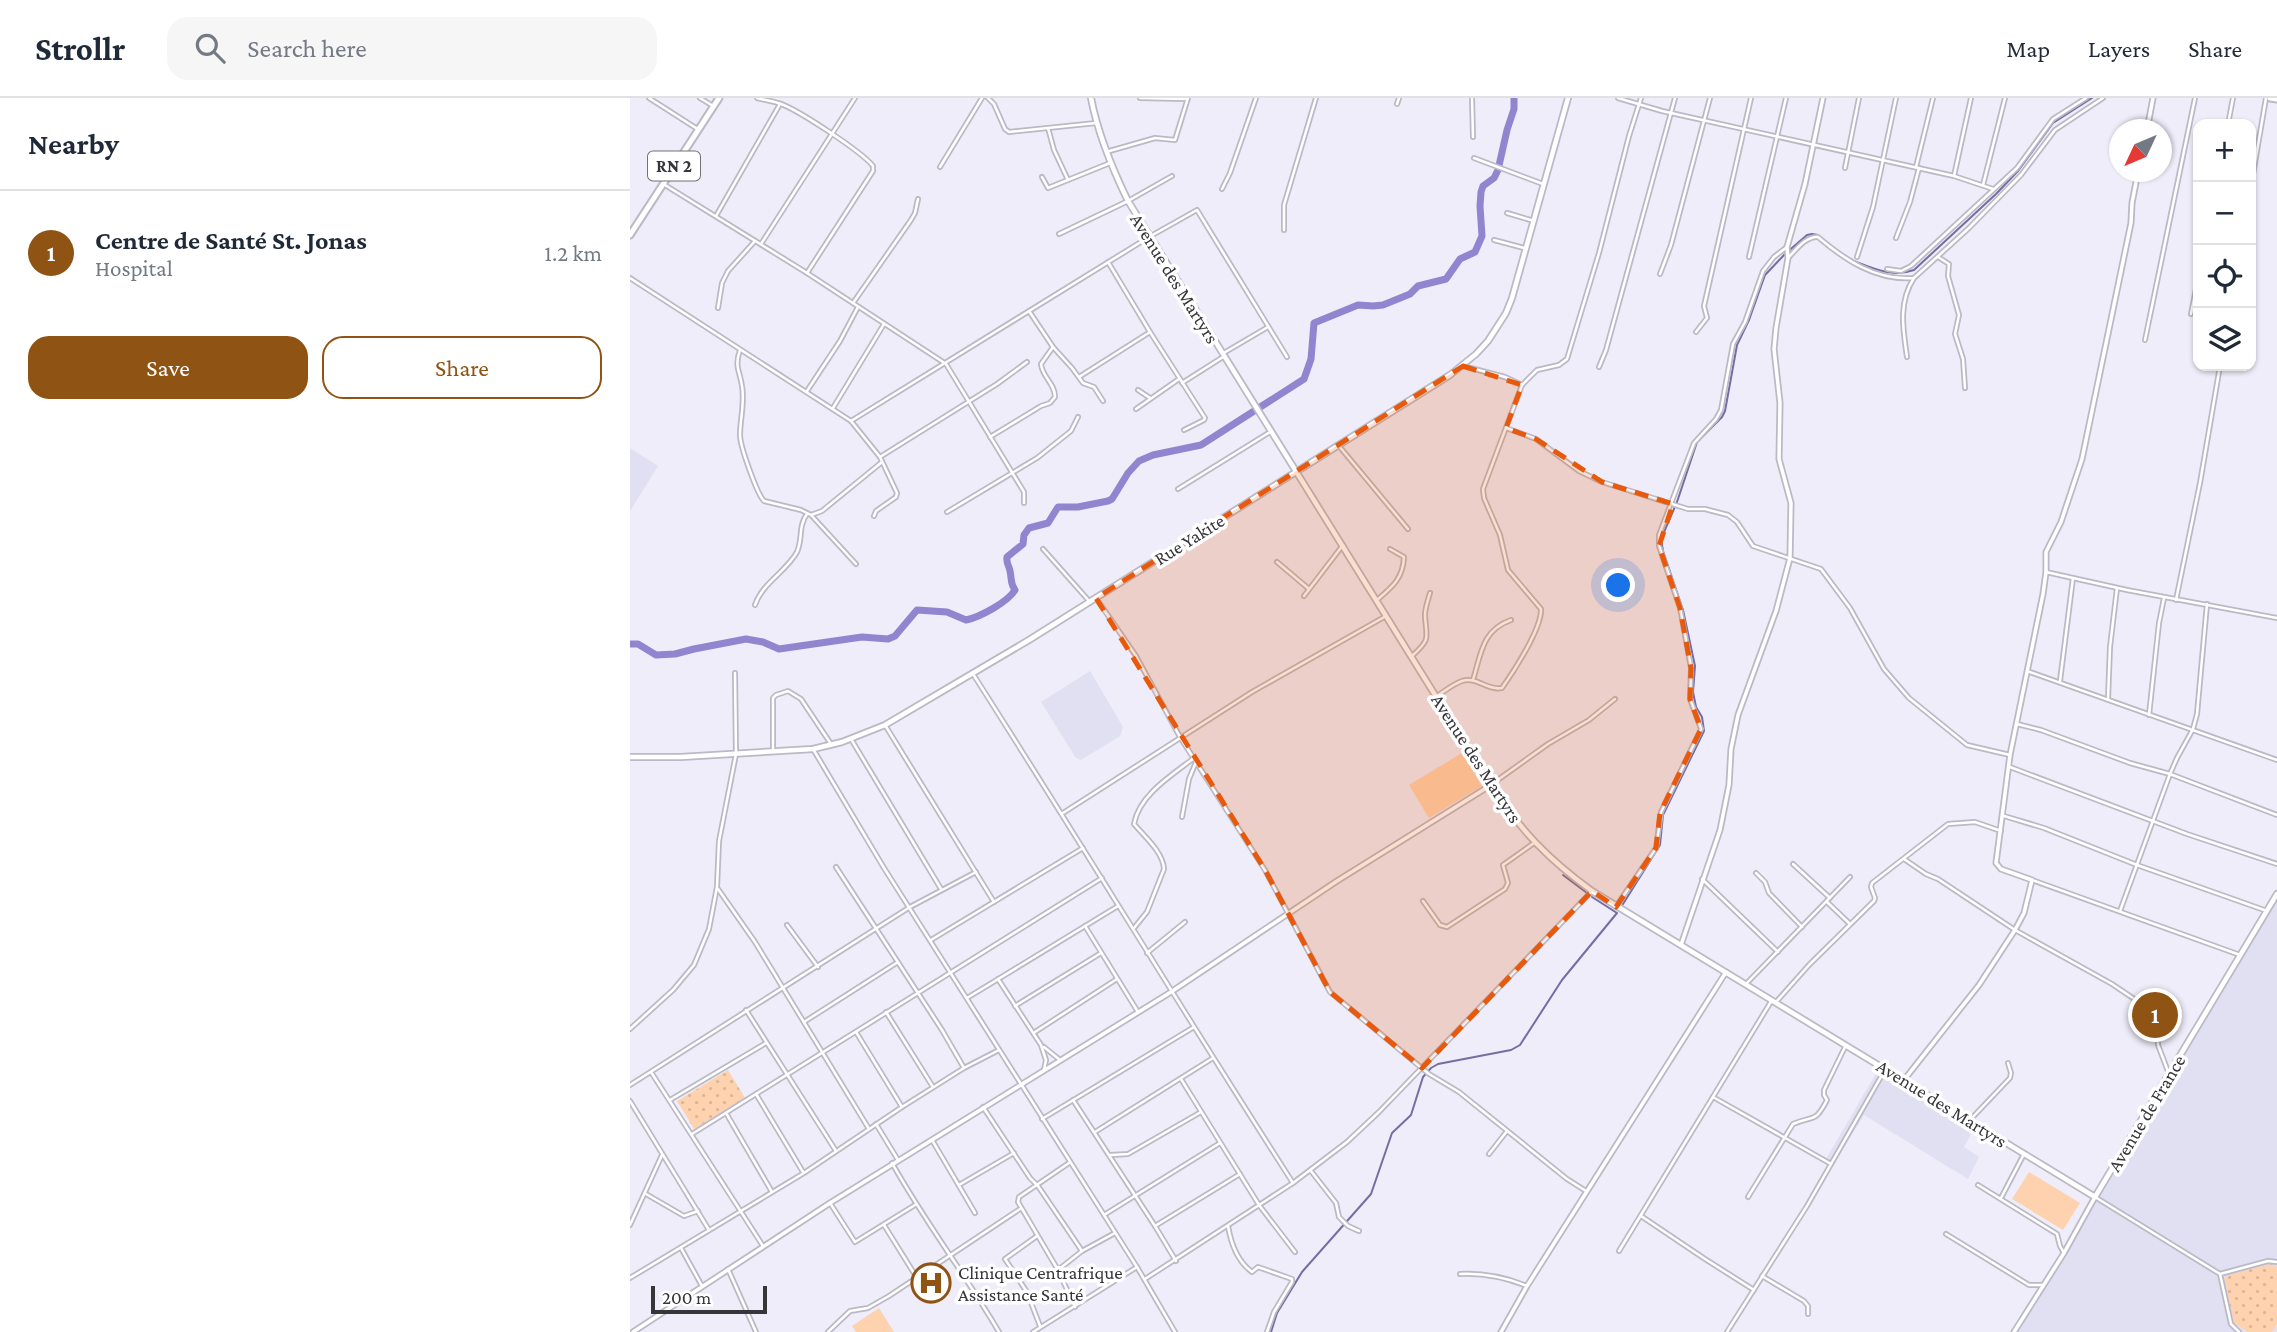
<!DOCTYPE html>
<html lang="en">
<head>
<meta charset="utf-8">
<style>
  body { margin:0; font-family:"Crimson Pro",serif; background:#f6f6f7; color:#1f2937 }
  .controls { position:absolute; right:21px; top:21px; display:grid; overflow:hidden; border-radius:14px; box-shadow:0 2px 5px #0004 }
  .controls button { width:63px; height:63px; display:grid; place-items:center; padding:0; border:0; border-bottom:2px solid #e0e1e3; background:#fff; color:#1f2937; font:35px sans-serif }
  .compass { position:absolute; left:1479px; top:21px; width:63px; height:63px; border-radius:50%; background:#fff; box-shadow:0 2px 5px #0004; rotate:226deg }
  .scale { position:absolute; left:21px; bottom:18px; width:116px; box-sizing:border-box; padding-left:7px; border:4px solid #35353a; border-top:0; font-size:19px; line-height:24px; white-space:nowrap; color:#35353a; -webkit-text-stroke:5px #fff; paint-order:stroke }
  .you { position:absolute; left:989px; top:488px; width:24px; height:24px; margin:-18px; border:5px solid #fff; border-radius:50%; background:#1a73e8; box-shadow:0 0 0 10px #1a73e833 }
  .badge { display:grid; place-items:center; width:46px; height:46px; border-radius:50%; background:#8f5313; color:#fff; font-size:23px; font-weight:700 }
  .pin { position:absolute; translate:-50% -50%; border:4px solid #fff; box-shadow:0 2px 7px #0006 }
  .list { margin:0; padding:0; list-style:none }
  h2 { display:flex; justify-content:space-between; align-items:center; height:91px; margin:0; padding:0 28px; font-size:30px }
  h2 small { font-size:23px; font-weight:400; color:#747a83 }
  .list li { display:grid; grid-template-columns:46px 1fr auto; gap:21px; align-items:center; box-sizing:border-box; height:126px; padding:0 28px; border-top:2px solid #e0e1e3 }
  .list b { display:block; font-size:26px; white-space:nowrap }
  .list p { margin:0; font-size:23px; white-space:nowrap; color:#747a83 }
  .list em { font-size:23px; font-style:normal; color:#747a83 }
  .actions { display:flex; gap:14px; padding:21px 28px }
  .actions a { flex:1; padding:16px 0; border:2px solid #8f5313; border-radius:21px; text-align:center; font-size:24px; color:#8f5313 }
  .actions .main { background:#8f5313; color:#fff }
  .icon { flex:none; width:38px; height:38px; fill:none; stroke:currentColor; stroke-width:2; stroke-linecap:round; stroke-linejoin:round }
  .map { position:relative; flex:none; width:1647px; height:1234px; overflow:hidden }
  header { display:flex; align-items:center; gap:42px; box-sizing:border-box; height:98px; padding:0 35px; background:#fff; border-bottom:2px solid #e0e1e3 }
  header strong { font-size:33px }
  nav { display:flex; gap:38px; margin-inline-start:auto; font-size:24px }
  .search { width:490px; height:63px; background:#f6f6f7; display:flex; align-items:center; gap:18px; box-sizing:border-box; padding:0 24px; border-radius:21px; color:#747a83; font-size:26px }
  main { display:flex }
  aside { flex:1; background:#fff }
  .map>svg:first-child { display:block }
  .built { fill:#e0e0f2 }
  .grass { fill:#fed2ae }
  .park { fill:url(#park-dots) }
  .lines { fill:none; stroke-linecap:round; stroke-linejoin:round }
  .stream { stroke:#756da3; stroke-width:2 }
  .river { stroke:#9185d0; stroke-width:7 }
  .minor-casing { stroke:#bbb9c5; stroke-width:6 }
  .tertiary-casing { stroke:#bbb9c5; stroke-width:7 }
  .secondary-casing { stroke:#bbb9c5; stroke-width:8 }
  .primary-casing { stroke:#bbb9c5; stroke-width:9 }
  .minor { stroke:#fff; stroke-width:2.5 }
  .tertiary { stroke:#fff; stroke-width:3.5 }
  .secondary { stroke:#fff; stroke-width:4.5 }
  .primary { stroke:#fff; stroke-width:5 }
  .marked { fill:#e8590c; fill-opacity:0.2; stroke:#e8590c; stroke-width:5; stroke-dasharray:14 9; stroke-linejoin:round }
  .labels { text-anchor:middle; stroke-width:7; stroke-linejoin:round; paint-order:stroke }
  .shield { fill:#fff; stroke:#727275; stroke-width:2 }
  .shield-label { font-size:18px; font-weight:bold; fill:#35353a }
  .street-label { font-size:19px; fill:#35353a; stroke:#fff }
  .poi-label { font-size:19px; fill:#35353a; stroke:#fff; text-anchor:start }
</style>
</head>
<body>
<header>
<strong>Strollr</strong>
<div class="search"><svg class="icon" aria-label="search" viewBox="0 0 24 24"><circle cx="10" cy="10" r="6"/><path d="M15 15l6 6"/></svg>Search here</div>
<nav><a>Map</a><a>Layers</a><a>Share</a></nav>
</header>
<main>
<aside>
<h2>Nearby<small></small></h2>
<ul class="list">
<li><span class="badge">1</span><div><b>Centre de Santé St. Jonas</b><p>Hospital</p></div><em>1.2 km</em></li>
</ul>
<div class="actions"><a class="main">Save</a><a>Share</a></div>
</aside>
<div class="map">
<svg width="1647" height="1234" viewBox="0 0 1647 1234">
  <defs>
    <pattern id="park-dots" width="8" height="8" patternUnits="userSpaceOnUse" patternTransform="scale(1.75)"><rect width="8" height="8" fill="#fed2ae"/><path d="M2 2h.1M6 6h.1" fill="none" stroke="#dab596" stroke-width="1.8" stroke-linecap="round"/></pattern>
  </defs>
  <rect width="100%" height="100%" fill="#eeedf9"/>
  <!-- built -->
  <g class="built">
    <path d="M0 350 28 368 0 413Z"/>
    <path d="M460 573 493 629 490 638 451 662 446 660 411 604Z"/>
    <path d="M1647 803V1234H1387L1474 1090Z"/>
    <path d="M1248 972 1343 1032 1334 1049 1349 1059 1338 1081 1234 1017 1204 1066 1196 1061Z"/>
  </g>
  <!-- grass -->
  <g class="grass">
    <path d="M832 655 852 688 799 720 779 687Z"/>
    <path d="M1399 1074 1450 1105 1433 1132 1382 1101Z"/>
    <path d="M249 1210 264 1234H226L222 1228Z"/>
  </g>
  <!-- park -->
  <g class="park">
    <path d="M98 972 115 1000 64 1031 47 1003Z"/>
    <path d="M1641 1166 1647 1169V1226L1642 1234H1618L1604 1225 1594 1180 1602 1176Z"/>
  </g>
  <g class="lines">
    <!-- stream -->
    <g class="stream">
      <path d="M1221 162C1242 170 1261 180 1284 172L1366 96 1388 73 1423 25 1462 0"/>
      <path d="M933 777 957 795"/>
      <path d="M993 806 1030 747 1033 717 1074 633 1072 619 1066 609 1063 594 1065 568 1053 512 1033 453 1031 441 1047 404 1067 344 1092 319 1095 313 1107 247 1119 222 1135 177 1155 156 1177 137 1182 136 1188 137"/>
      <path d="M641 1234 647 1215 672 1174 741 1096 762 1035 781 1017 793 979 801 970 808 966 881 952 890 947 932 882 987 815 962 799"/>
    </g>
    <!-- river -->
    <path class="river" d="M0 546H8L26 557 45 556 64 551 116 541 133 544 149 551 232 539 258 541 265 538 287 512 317 514 336 522C350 519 378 504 385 492 380 485 382 482 380 473 379 467 376 466 377 459L393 446 394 437 399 430 418 425 428 409H448L478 403 482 401 498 375 509 363 523 357 571 347 674 281 681 261 684 225 728 207 743 208 753 207 780 196 788 188 816 181 830 161 845 154 852 138 850 108 851 94 853 88 864 80 868 72 877 32 884 11V0"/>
    <!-- minor casing -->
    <g class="minor-casing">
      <g id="minor">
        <path d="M19 0 69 32"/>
        <path d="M70 0 83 8"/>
        <path d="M127 0C134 2 142 3 148 5 166 10 232 54 243 68V73L177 175"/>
        <path d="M358 0 364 6 375 31 379 34 466 25"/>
        <path d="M510 0 557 1"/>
        <path d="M842 0 843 39"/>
        <path d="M988 0 1032 13 1324 78 1363 91"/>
        <path d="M767 6 769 0"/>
        <path d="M1598 26 1603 0"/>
        <path d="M418 30 424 52 438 82"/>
        <path d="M476 54 525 40 545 42 558 0"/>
        <path d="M844 60 913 86"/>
        <path d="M310 69 352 0"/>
        <path d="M1286 69 1303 0"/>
        <path d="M1215 70 1229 0"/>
        <path d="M1324 78 1341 0"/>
        <path d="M412 79 418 90 480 65"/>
        <path d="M35 87 177 175 316 266 394 394V405"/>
        <path d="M1353 87 1375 0"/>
        <path d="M1621 88 1636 0"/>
        <path d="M592 91 600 75 626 0"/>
        <path d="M877 115 904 123"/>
        <path d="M86 118 150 6"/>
        <path d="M654 132V107L686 0"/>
        <path d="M429 136 498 103 542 78"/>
        <path d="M1266 140 1280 104 1289 70"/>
        <path d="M864 142 894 150"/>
        <path d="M131 146 225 0"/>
        <path d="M1119 159 1156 0"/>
        <path d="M1227 159 1243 109 1266 0"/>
        <path d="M1308 159 1319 166 1318 178 1329 217 1325 236 1333 261 1335 290"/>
        <path d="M1158 160C1166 152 1176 138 1188 139 1215 162 1246 183 1284 180L1339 130 1391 77 1425 32 1473 0"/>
        <path d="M478 164 520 234 575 320 574 322 554 332"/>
        <path d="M1257 171 1271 173 1281 168 1387 70 1423 21 1456 0"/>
        <path d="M1030 176 1041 147 1080 0"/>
        <path d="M0 180 221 323 519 139 567 112 657 259"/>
        <path d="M223 205 281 122 285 115 288 101"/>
        <path d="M88 210 92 185 98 173 125 143"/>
        <path d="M399 213 423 249 442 270 453 285 464 289 473 303"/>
        <path d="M1561 216 1568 181"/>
        <path d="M1066 234 1077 220 1074 208 1121 0"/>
        <path d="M1515 242 1565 0"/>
        <path d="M110 252C104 269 110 273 112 288 115 304 110 322 110 337 110 348 127 396 134 403L171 412 181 417 192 413 252 364"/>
        <path d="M592 256 638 229"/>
        <path d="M1277 259C1273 232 1268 204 1284 180"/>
        <path d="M833 268 875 279 892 287"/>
        <path d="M969 269 976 252 1045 0"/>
        <path d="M449 279 520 234"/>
        <path d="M552 285 593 259"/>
        <path d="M508 292 520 300"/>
        <path d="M177 293 210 243 228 209"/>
        <path d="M203 310 254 226"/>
        <path d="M506 311 549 281"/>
        <path d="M221 323 250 359 267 395 266 399 246 413 244 418"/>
        <path d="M876 330 906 341 949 373 972 384 1058 411H1075L1098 417 1107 424 1123 448 1191 471 1220 510 1254 571 1279 600 1337 647 1380 657"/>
        <path d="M360 339 411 308 420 305 425 299C425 285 412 279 411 266L423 249"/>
        <path d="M709 348 778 431"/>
        <path d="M250 359 367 286 397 264"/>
        <path d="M548 391 640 334"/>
        <path d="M317 414 407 360 441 333 448 319"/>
        <path d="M181 417 226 466"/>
        <path d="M413 451 460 504"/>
        <path d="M647 464 679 491"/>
        <path d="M1416 474 1497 492 1647 520"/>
        <path d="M674 498 713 447"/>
        <path d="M466 500 506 558 550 639 635 772 700 894 799 976 829 994 937 1081 956 1093"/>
        <path d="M747 502C762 489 773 481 774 459L760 451"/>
        <path d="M1546 502 1570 385 1590 268"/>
        <path d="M125 507C133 484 156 474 167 454 173 441 168 428 177 416"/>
        <path d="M782 558C802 540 796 540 795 517 795 510 798 502 800 495"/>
        <path d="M1397 573 1647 662"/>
        <path d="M343 576C451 745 555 917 663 1085"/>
        <path d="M843 582C851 556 852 532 881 522"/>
        <path d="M1430 583 1443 480"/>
        <path d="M807 598C815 593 823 586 832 583 846 578 858 593 872 590 884 573 912 530 911 511L878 472 870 437 854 400 853 391 892 287 907 272 929 267 937 261 969 155 999 38 1011 0"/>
        <path d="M1478 601 1480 549 1487 490"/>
        <path d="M1519 617 1529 525 1534 500"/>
        <path d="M1387 626 1411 632 1500 665 1540 676 1647 717"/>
        <path d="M255 627 364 804"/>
        <path d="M221 641 311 791"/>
        <path d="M183 651 254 770 507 1169 545 1234"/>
        <path d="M143 654V600L146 597 158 593 171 601 201 646"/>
        <path d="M1380 669 1557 736 1647 766"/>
        <path d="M862 686 918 646 959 622 985 601"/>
        <path d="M433 715 622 594 756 518"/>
        <path d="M1374 718 1414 730 1507 767 1637 813"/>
        <path d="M552 719 559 681 566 664"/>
        <path d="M1274 761 1296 776 1308 781 1385 832 1482 886 1522 913 1527 929 1528 947 1539 976"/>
        <path d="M1163 766 1200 800"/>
        <path d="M206 769 312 932 334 970"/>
        <path d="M1126 775 1135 784 1139 795 1172 829"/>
        <path d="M1072 781 1148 854"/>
        <path d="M1402 782 1610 857"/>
        <path d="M88 791 125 844 239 1031"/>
        <path d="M793 803 810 827 817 829 875 791 878 785 873 767 904 745"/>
        <path d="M1197 804 1220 826"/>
        <path d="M987 807 1026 750 1031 714 1071 631 1060 601 1061 570 1050 510 1029 448V437L1064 345 1086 321 1091 312 1103 246 1115 224 1133 173 1144 159 1157 149"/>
        <path d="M1490 813 1540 676 1547 660 1563 631 1567 616 1577 506"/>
        <path d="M157 827 188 869"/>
        <path d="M455 828 508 914"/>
        <path d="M504 830 517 814 534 771C533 754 515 739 504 726 509 697 542 677 564 660"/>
        <path d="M301 842 453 750"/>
        <path d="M517 855 555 824"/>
        <path d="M368 881 411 947 416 962 414 972"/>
        <path d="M1116 886 1220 779"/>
        <path d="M337 900 488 808"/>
        <path d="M1146 904 1179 867 1244 803 1245 800 1241 789 1242 785 1318 726 1345 724 1371 733"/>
        <path d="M385 908 471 855"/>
        <path d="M116 912 206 1053"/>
        <path d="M256 914 303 989"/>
        <path d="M174 924 268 864"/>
        <path d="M0 931 43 892 64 867 79 831 87 789 89 743 106 656 105 575"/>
        <path d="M226 934 272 1009"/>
        <path d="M405 934 487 881"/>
        <path d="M414 949 430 962"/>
        <path d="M21 974 133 1148"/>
        <path d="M551 981 629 1107 665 1154"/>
        <path d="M0 987 280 809 346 774"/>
        <path d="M126 996 173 1074"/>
        <path d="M1083 999 1201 1066"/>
        <path d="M40 1002 136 945"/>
        <path d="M443 1002 525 1128 546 1163"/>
        <path d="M0 1003 79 1132"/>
        <path d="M353 1009 400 1080 408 1088 452 1153"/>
        <path d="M96 1015 142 1094"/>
        <path d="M412 1021 564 929"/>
        <path d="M1340 1022 1380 980 1381 975 1378 965"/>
        <path d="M246 1026 268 1062"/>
        <path d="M465 1034 583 960"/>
        <path d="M62 1036 472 780"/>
        <path d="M302 1042 345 1115"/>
        <path d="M859 1056 877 1033"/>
        <path d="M481 1057 498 1056 571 1014"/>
        <path d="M262 1065C295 1124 335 1176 369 1234"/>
        <path d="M439 1065 389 1099 388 1104 428 1172 445 1209"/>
        <path d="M681 1073 706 1105 709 1119 718 1128 729 1133"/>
        <path d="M329 1087 384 1055"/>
        <path d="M1348 1087 1427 1136 1430 1148 1434 1155"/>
        <path d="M16 1096 54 1118 68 1113"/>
        <path d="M1118 1099 1163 1026C1185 1017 1185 1025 1197 1002L1194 997V992L1216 947"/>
        <path d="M1465 1099 1590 1176"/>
        <path d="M1371 1100 1394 1056"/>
        <path d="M200 1105 225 1144 285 1107"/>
        <path d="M474 1117 590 1045"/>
        <path d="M1011 1118 1075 1161 1124 1192"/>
        <path d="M0 1127 32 1057"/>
        <path d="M254 1127 287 1180"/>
        <path d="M525 1128 610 1076"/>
        <path d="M598 1128C601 1146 607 1163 622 1174L628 1169 662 1181V1184L644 1214 637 1234"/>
        <path d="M1316 1136 1399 1187H1413"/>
        <path d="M407 1138 375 1161 397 1194 410 1228"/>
        <path d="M51 1150 72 1188"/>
        <path d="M989 1153 1142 902"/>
        <path d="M98 1171 126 1234"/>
        <path d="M428 1172 452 1153 485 1135"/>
        <path d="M830 1176C852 1175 877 1180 897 1188"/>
        <path d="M1590 1176 1601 1226 1609 1234"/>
        <path d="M1590 1176 1638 1163 1647 1164"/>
        <path d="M1132 1178 1174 1203 1178 1208V1216"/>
        <path d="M0 1180 174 1075 272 1009 334 970 369 952"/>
        <path d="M515 1181 663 1085 717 1044 749 1014 962 793"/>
        <path d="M198 1234 220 1213 238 1210 259 1198 390 1111"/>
        <path d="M403 1234 507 1169"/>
        <path d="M1097 1234 1177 1108 1256 970"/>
      </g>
    </g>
    <!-- tertiary casing -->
    <g class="tertiary-casing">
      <g id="tertiary">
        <path d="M1517 32 1523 0"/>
        <path d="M1051 847 1090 732 1099 687 1101 651 1108 617 1146 513 1160 460 1161 405 1149 361 1150 305 1144 251 1146 230 1158 160 1157 149 1175 86 1193 0"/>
        <path d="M1274 982 1349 887 1385 832 1394 815 1402 782 1371 771 1366 765 1380 657 1413 496 1416 474V454L1431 424 1452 361 1501 125 1502 105 1508 74"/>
        <path d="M3 1234 200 1105 541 894 707 783 861 687"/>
        <path d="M871 1234 897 1188 1096 874"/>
        <path d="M1384 1234 1434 1155 1465 1099"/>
      </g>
    </g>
    <!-- secondary casing -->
    <g class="secondary-casing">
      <g id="secondary">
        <path d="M461 0C468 37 482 70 498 103L861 687C891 733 918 761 962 793L1465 1099 1647 796"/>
        <path d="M0 659H51L183 651 212 644 255 627 399 542 820 277 846 256 858 243 876 215 882 200 938 0"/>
      </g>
    </g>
    <!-- primary casing -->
    <g class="primary-casing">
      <g id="primary">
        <path d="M1640 0 1647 1"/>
        <path d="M0 137 89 0"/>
      </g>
    </g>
    <!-- minor -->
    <use href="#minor" class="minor"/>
    <!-- tertiary -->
    <use href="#tertiary" class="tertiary"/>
    <!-- secondary -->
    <use href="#secondary" class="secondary"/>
    <!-- primary -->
    <use href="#primary" class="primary"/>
  </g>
  <!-- marked area -->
  <path class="marked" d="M833 268 892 287 876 330 906 341 972 384 1043 406 1029 448 1050 510 1061 570 1060 601 1071 631 1030 715 1026 750 986 809 962 793 792 970 700 894 635 772 466 500Z"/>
  <!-- icons -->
  <defs>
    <g id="hospital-ring" transform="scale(2.0125)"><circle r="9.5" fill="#fff" stroke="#8f5313" stroke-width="1.5"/><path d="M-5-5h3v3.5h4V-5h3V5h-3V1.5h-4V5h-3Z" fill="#8f5313"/></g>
  </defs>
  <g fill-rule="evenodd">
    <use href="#hospital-ring" x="301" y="1185"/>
  </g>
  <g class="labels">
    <!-- shield labels -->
    <rect class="shield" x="18" y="53.5" width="52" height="29" rx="5"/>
    <g class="shield-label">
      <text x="44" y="74">RN 2</text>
    </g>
    <!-- street labels -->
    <g class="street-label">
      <text transform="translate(545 180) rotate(58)" y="7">Avenue des Martyrs</text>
      <text transform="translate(559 441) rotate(-32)" y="7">Rue Yakite</text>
      <text transform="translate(847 660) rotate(57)" y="7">Avenue des Martyrs</text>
      <text transform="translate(1312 1005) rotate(32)" y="7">Avenue des Martyrs</text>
      <text transform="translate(1516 1015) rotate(-59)" y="7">Avenue de France</text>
    </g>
    <!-- poi labels -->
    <g class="poi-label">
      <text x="328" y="1181">Clinique Centrafrique<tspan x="328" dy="22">Assistance Santé</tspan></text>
    </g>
  </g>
</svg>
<div class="controls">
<button>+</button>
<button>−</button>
<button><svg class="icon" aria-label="locate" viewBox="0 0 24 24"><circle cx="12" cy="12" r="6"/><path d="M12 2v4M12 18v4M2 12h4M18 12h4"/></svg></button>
<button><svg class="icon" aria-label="layers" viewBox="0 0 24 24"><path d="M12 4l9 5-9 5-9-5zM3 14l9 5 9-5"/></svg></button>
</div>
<svg class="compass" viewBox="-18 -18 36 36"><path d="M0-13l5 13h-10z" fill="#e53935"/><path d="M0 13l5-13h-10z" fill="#747a83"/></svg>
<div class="scale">200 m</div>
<div class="you"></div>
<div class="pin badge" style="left:1525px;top:917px">1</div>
</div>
</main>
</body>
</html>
